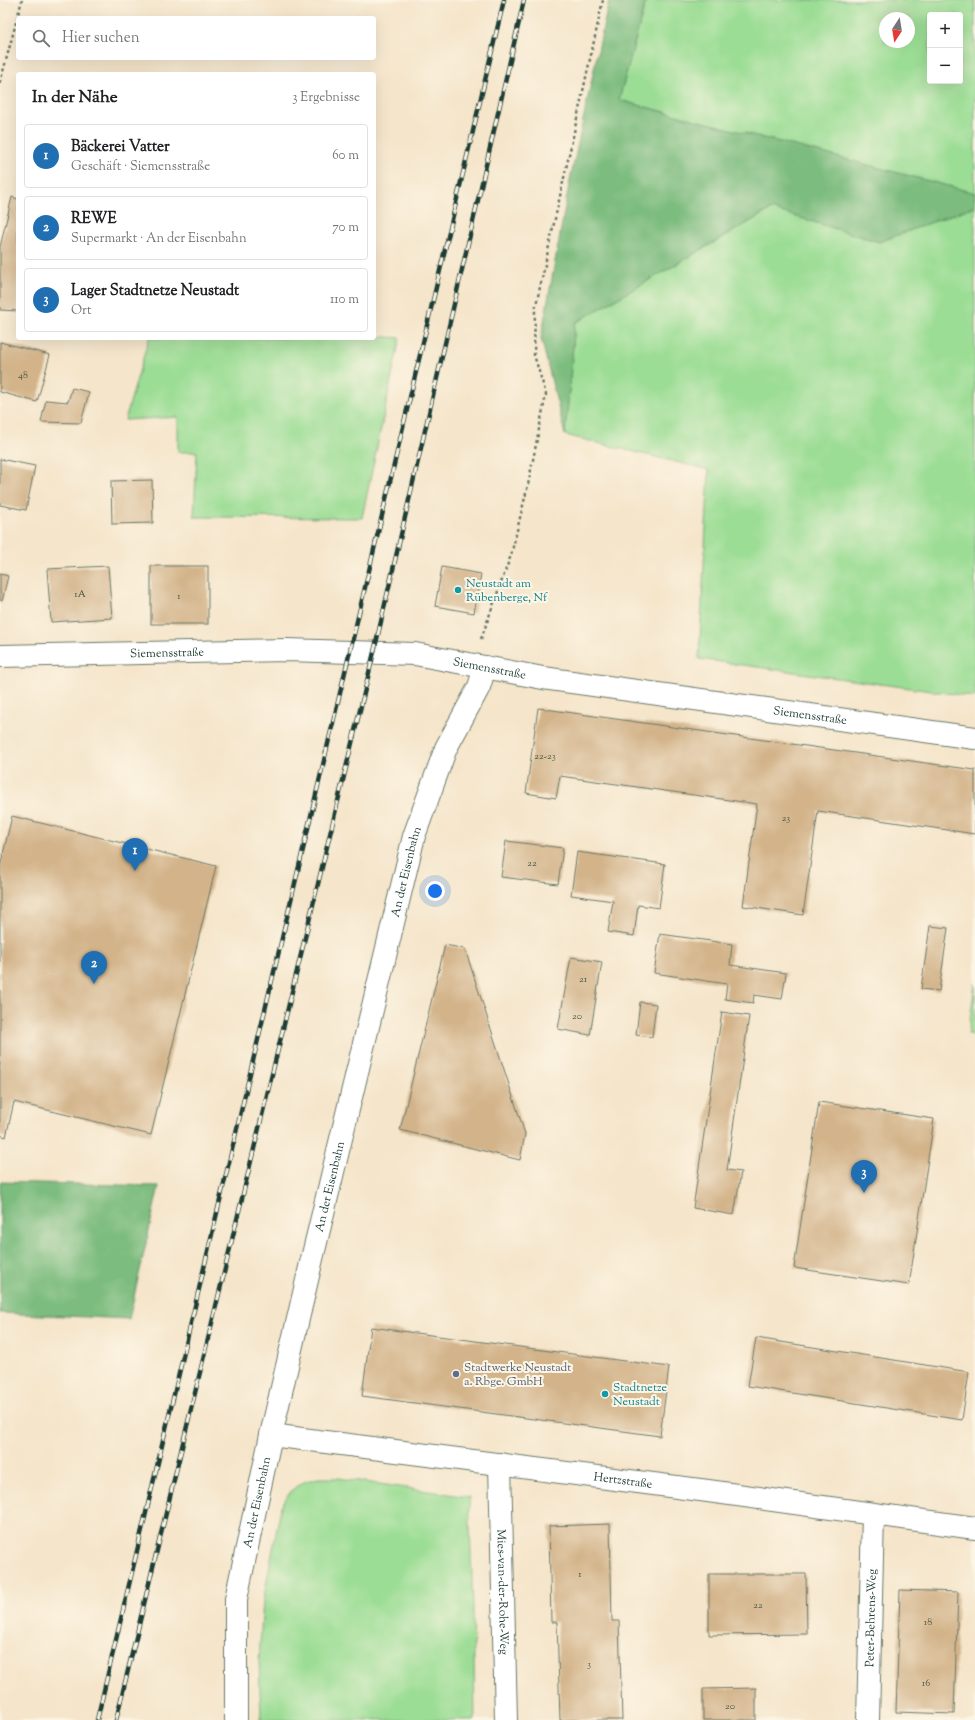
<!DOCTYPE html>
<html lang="de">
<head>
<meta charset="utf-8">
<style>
  body { margin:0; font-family:"Sorts Mill Goudy",serif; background:#f6f6f6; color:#202124 }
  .controls { position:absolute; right:12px; top:12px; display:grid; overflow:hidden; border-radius:4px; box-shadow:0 4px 16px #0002 }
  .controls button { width:36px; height:36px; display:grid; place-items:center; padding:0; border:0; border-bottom:1px solid #e0e0e0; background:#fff; color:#202124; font:20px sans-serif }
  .compass { position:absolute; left:879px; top:12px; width:36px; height:36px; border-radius:50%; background:#fff; box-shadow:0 4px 16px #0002; rotate:192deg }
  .you { position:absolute; left:435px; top:891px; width:14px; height:14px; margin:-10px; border:3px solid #fff; border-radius:50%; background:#1a73e8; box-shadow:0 0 0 6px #1a73e833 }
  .badge { display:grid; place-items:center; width:26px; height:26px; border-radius:50%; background:#1f6fb2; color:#fff; font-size:13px; font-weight:700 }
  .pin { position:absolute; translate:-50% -33px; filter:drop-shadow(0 1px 2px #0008) }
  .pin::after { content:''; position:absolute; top:21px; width:14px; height:12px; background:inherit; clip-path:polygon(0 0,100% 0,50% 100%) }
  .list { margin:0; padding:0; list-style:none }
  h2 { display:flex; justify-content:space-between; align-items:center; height:52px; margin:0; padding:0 16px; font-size:17px }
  h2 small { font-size:13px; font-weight:400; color:#757577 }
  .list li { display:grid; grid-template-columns:26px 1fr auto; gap:12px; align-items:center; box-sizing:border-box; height:64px; margin:0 8px 8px; padding:0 8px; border:1px solid #e0e0e0; border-radius:4px }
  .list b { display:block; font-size:15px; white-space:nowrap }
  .list p { margin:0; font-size:13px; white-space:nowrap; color:#757577 }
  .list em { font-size:13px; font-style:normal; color:#757577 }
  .icon { flex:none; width:22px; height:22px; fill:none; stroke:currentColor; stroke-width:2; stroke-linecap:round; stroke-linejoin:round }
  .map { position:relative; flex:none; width:975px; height:1720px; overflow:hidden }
  .search { position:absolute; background:#fff; box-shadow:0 4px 16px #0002; left:16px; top:16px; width:360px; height:44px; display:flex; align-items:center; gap:10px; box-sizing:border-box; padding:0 14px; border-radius:4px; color:#757577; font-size:15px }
  .panel { position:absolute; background:#fff; box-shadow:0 4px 16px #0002; left:16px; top:72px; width:360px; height:268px; border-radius:4px }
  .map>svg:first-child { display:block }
  .green { fill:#9bdd94; stroke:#5d8d64; fill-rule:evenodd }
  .forest { fill:#7cbc7e; stroke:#4e7c59 }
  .building { fill:#d3b48a }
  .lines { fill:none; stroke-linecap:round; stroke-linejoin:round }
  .minor-casing { stroke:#6a7868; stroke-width:24 }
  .path { stroke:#6a7868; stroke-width:2.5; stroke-dasharray:3 3; stroke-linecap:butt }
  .minor { stroke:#fff; stroke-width:22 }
  .rail-casing { stroke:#1f3d34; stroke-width:4.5 }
  .rail { stroke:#fcf5e5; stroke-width:3; stroke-dasharray:9; stroke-linecap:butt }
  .culture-dot { fill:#0f9aa8; stroke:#fcf5e5; stroke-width:1.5 }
  .service-dot { fill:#5c6f8a; stroke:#fcf5e5; stroke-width:1.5 }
  .labels { text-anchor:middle; stroke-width:4; stroke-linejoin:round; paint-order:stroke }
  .number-label { font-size:10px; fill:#4c5b4a }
  .culture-label { font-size:12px; fill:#0d838f; stroke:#fcf5e5; text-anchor:start }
  .street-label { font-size:12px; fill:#1f3d34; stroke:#fcf5e5 }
  .service-label { font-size:12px; fill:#4e5e75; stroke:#fcf5e5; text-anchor:start }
</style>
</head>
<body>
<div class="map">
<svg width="975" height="1720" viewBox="0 0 975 1720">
  <rect width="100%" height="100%" fill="#fcf5e5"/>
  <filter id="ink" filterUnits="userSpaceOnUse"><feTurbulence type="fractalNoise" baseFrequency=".025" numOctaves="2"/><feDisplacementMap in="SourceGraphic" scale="8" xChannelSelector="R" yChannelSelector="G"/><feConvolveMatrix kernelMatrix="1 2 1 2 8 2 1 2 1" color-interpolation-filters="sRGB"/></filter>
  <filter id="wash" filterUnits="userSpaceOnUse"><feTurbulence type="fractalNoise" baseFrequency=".012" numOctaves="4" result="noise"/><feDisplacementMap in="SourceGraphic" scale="16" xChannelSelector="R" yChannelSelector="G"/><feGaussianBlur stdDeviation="0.9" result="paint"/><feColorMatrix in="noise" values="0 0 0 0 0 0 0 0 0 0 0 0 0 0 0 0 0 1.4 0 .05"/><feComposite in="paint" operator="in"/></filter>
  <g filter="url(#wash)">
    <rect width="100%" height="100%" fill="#f5e5ca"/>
    <!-- green -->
    <g class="green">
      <path d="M646 0H975V193L619 100ZM930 15H960V81H930ZM885 18H909V42H885Z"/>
      <path d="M975 206V697L699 659 709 470 565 435 575 323 772 209 879 242Z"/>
      <path d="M374 336 400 338 362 518 194 517 197 452H178V417L125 420 149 338H374Z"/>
      <path d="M975 984V1035L968 1034Z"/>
      <path d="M319 1478H338L469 1497 473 1608 475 1720H261L259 1660 263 1601 281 1507C291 1488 298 1482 319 1478Z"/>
    </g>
    <!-- forest -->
    <g class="forest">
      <path d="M609 0H646L619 100 975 193V206L879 242 771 209 575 323 565 435 541 338 569 185Z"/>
      <path d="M0 1182 159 1186 129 1319 0 1313Z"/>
    </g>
    <g id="blocks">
      <!-- building -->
      <g class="building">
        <path d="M12 197 18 199V311L0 310V247Z"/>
        <path d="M0 342 50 355 37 402 0 392Z"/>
        <path d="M72 388 89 392 81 423 41 422 46 400 68 402Z"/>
        <path d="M0 459 35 466 26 510 0 505Z"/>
        <path d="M152 480 153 523 112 524 111 481Z"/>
        <path d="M108 566 112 618 51 622 47 569Z"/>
        <rect x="151" y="566" width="57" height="58"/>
        <path d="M442 567 481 574 474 613 435 606Z"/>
        <path d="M0 574 8 576 2 601 0 600Z"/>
        <path d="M538 708 975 770V834L818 811 803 915 743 906 757 804 560 776 556 798 526 793Z"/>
        <path d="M12 816 216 866 151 1135 14 1102 6 1137 0 1135V867Z"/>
        <path d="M506 841 563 848 558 884 501 877Z"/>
        <path d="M577 852 665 864 659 908 638 905 634 936 608 932 613 901 571 895Z"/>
        <path d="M930 926 948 928 939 991 921 989Z"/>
        <path d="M660 934 732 944 730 965 786 973 782 999 754 995 753 1003 725 999 727 984 654 973Z"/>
        <path d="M445 945 465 949 525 1134 520 1160 400 1130Z"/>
        <path d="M571 957 602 962 590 1035 558 1029Z"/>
        <path d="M640 1002 656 1004 652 1037 636 1035Z"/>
        <path d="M722 1012 749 1016 727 1170 741 1172 734 1215 693 1208Z"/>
        <path d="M819 1102 934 1119 909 1285 794 1268Z"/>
        <path d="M371 1327 669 1367 660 1436 362 1396Z"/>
        <path d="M756 1338 969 1372 962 1420 748 1386Z"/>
        <path d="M610 1524 612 1621H619L622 1720H560L557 1622H551L549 1526Z"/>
        <path d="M709 1574H806L807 1634 709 1635Z"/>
        <path d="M900 1590 958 1592 954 1714 896 1712Z"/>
        <path d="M756 1688V1720H703V1689Z"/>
      </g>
    </g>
  </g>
  <g filter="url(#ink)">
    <use href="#blocks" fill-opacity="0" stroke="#6a7868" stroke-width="1"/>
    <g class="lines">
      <!-- minor casing -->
      <g class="minor-casing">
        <g id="minor">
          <path id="s1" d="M0 656 287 650 415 654 543 678 975 738"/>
          <path id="s2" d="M271 1435 708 1491 975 1528"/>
          <path id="s3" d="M500 1464 506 1720"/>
          <path id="s4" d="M236 1720V1599L271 1435 311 1263 414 836 446 748 479 687 485 667"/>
          <path id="s5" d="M868 1720 873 1515"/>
        </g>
      </g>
      <!-- path -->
      <g class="path">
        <path d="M0 83 22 0"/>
        <path d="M481 639 511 555 528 485 546 394 534 355 535 310 603 0"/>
      </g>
      <!-- minor -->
      <use href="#minor" class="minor"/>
      <!-- rail casing -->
      <g class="rail-casing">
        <g id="rail">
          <path d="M97 1720 504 0"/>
          <path d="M116 1720 374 652 524 0"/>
        </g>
      </g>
      <!-- rail -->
      <use href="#rail" class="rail"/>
    </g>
  </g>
  <!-- markers -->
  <g class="culture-dot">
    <circle cx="458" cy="590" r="4"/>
    <circle cx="605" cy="1394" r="4"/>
  </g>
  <circle class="service-dot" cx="456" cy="1374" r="4"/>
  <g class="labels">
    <!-- number labels -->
    <g class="number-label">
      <text x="23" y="378">48</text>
      <text x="80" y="597">1A</text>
      <text x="179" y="599">1</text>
      <text x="545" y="759">22-23</text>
      <text x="786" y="821">23</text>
      <text x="532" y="866">22</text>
      <text x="583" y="982">21</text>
      <text x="577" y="1019">20</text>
      <text x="580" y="1577">1</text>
      <text x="758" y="1608">22</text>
      <text x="928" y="1625">18</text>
      <text x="589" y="1667">3</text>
      <text x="926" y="1686">16</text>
      <text x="730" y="1709">20</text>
    </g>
    <!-- culture labels -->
    <g class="culture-label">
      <text x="466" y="587">Neustadt am<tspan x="466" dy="14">Rübenberge, Nf</tspan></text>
      <text x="613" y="1391">Stadtnetze<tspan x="613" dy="14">Neustadt</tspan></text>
    </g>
    <!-- street labels -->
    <g class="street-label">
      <text dy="4" stroke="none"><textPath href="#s1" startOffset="167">Siemensstraße</textPath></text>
      <text dy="4" stroke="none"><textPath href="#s1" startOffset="491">Siemensstraße</textPath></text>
      <text dy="4" stroke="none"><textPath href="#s1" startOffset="815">Siemensstraße</textPath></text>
      <text dy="4" stroke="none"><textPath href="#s4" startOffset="868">An der Eisenbahn</textPath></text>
      <text dy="4" stroke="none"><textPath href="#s4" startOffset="544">An der Eisenbahn</textPath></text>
      <text dy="4" stroke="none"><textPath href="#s2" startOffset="355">Hertzstraße</textPath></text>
      <text dy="4" stroke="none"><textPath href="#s4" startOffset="220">An der Eisenbahn</textPath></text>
      <text dy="4" stroke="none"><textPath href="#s3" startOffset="128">Mies-van-der-Rohe-Weg</textPath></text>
      <text dy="4" stroke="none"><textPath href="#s5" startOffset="102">Peter-Behrens-Weg</textPath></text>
    </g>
    <!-- service labels -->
    <g class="service-label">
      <text x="464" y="1371">Stadtwerke Neustadt<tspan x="464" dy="14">a. Rbge. GmbH</tspan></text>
    </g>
  </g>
</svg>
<div class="controls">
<button>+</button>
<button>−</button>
</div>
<svg class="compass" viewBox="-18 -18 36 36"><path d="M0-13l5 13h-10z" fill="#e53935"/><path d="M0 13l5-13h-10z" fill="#757577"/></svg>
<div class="you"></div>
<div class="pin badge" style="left:135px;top:871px">1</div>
<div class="pin badge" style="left:94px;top:984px">2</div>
<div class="pin badge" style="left:864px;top:1193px">3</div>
<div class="search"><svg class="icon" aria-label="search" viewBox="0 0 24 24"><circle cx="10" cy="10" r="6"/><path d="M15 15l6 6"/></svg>Hier suchen</div>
<section class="panel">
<h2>In der Nähe<small>3 Ergebnisse</small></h2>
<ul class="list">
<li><span class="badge">1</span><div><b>Bäckerei Vatter</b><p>Geschäft · Siemensstraße</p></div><em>60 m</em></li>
<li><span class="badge">2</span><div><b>REWE</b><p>Supermarkt · An der Eisenbahn</p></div><em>70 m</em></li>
<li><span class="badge">3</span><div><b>Lager Stadtnetze Neustadt</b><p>Ort</p></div><em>110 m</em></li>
</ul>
</section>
</div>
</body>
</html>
